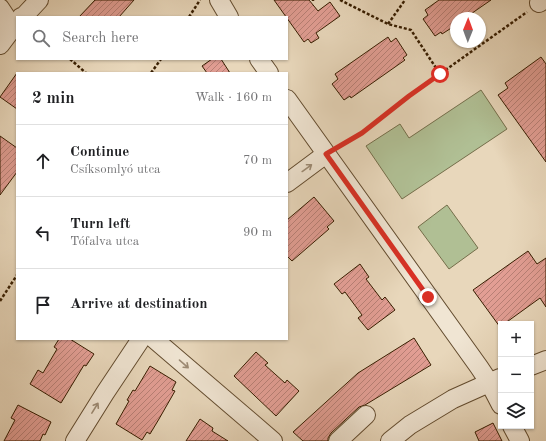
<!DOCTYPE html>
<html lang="en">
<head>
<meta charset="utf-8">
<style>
  body { margin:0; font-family:"Old Standard TT",serif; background:#f6f6f6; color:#202124 }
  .controls { position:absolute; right:12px; bottom:12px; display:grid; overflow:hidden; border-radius:0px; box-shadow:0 1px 3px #0004 }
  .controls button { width:36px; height:36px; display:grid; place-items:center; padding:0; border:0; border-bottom:1px solid #e0e0e0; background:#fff; color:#202124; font:20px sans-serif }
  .compass { position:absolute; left:450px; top:12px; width:36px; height:36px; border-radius:50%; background:#fff; box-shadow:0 1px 3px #0004; rotate:1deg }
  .stop { position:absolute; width:12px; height:12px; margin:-9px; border:3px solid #d93025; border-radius:50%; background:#fff }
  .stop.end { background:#d93025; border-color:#fff; box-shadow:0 1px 4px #0008 }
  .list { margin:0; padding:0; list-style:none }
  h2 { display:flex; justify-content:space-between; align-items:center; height:52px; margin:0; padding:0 16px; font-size:17px }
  h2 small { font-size:13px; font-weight:400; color:#757577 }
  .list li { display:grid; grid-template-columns:26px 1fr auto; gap:12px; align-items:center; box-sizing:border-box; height:72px; padding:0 16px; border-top:1px solid #e0e0e0 }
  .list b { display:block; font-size:15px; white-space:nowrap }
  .list p { margin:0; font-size:13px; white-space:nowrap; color:#757577 }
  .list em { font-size:13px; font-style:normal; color:#757577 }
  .icon { flex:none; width:22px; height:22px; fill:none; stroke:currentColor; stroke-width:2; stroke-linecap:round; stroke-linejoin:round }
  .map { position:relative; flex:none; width:546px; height:441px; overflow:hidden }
  .search { position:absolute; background:#fff; box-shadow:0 1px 3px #0004; left:16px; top:16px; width:272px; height:44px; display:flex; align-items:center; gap:10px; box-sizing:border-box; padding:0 14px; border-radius:0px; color:#757577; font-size:15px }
  .panel { position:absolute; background:#fff; box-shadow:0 1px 3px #0004; left:16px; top:72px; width:272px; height:268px; border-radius:0px }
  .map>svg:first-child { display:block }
  .garden { fill:#b0bf94; stroke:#746e4a }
  .building { fill:url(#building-hatch); stroke:#371d00 }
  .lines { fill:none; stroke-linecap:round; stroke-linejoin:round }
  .minor-casing { stroke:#634c2f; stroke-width:20 }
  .path { stroke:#371d00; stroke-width:2.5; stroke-dasharray:3 2; stroke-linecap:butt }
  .minor { stroke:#f0e5d3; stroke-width:18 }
  .oneway { stroke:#9d8b74 }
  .route { stroke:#d93025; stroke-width:5 }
</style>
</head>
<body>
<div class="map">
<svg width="546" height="441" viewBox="0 0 546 441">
  <defs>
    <pattern id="building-hatch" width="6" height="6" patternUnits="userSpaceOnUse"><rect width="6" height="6" fill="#e29e94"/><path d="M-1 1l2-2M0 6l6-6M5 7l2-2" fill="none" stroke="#b88076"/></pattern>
  </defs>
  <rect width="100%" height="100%" fill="#e8d7bb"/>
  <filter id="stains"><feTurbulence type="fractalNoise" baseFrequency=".005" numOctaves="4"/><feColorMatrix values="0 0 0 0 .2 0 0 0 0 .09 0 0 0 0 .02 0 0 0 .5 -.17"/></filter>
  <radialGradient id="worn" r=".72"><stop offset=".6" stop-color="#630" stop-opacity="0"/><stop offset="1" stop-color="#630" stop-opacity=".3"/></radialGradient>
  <!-- garden -->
  <g class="garden">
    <path d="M481 90 507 129 402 199 366 146 400 124 409 138Z"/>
    <path d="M447 205 478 248 449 269 418 227Z"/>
  </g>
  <!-- building -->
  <g class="building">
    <path d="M95 0H134L119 17H79Z"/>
    <path d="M274 0H309L318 11 330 2 340 16 316 33 319 38 311 43 308 39 304 42Z"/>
    <path d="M439 0H491L465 18H456V25L442 34 441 32 435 36 423 19 428 15 425 10Z"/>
    <path d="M388 37 391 42 396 38 407 55 403 58 405 60 351 98 350 96 344 100 332 84 338 79 335 74Z"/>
    <path d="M541 57 546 64V162L498 95 508 88 505 83Z"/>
    <path d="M212 59H221L230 73H207L202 66Z"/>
    <path d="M17 73V109L0 97Z"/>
    <path d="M0 136 17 148V172L0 195Z"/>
    <path d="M314 197 334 221 327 227 329 229 292 261 287 256V220Z"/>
    <path d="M528 251 537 264 546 258V307L540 298 504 324H501V326L500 327 473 290Z"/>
    <path d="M360 264 369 277 366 279 382 300 385 297 395 310 368 330 358 318 362 315 345 292 342 294 334 284Z"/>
    <path d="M414 338 431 365 365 405 359 407 331 433 328 438V441H303L293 432 358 373Z"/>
    <path d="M59 339H70L94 354 86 366 84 365 61 403 30 384 38 370 43 373 57 349 54 347Z"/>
    <path d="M256 352 268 363 265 365 285 383 287 380 299 391 276 416 234 376Z"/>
    <path d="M150 366 176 382 172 390 175 391 159 419 150 434 147 432 142 440 116 424 129 401 127 400 133 390 135 391Z"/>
    <path d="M18 405 51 422 45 435 43 434 40 441H4L15 420 11 418Z"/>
    <path d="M200 419 213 428 212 431 228 441H186Z"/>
    <path d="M493 423 502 441H479L475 432Z"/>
  </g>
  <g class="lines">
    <!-- minor casing -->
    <g class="minor-casing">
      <g id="minor">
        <path d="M219 0 229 17"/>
        <path d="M539 3 544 0"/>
        <path d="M0 8 8 20 9 33 0 45"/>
        <path d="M21 17 24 16 39 0"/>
        <path d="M259 59 269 73"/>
        <path d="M287 99 479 367 489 382 501 405"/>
        <path d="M287 183 326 154"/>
        <path d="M154 339 273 441"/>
        <path d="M531 366 546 360"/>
        <path d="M512 426 520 441"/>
        <path d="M75 441 105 393 141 339"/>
        <path d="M338 441 366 415"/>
        <path d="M390 441 410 425 453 399 500 378"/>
      </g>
    </g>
    <!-- path -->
    <g class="path">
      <path d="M340 0 388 24 411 30 440 74"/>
      <path d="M313 1V0"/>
      <path d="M189 17 200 0"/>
      <path d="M388 24 405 0"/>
      <path d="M70 59 86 73"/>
      <path d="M151 73 161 59"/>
      <path d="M340 146 362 133 409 96 527 12"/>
      <path d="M0 301 17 275"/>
    </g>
    <!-- minor -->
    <use href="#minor" class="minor"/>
  </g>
  <!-- one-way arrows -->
  <defs><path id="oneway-shaft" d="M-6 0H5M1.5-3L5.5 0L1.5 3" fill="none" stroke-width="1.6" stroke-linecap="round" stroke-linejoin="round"/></defs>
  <g class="oneway">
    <use href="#oneway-shaft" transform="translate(307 168) rotate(-36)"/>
    <use href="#oneway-shaft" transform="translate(184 364) rotate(41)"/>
    <use href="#oneway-shaft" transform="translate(95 408) rotate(-58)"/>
  </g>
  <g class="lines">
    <!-- route -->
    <path class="route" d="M428 297 326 154 362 133 409 96 440 74"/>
  </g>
  <rect width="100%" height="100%" filter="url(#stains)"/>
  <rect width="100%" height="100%" fill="url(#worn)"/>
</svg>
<div class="controls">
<button>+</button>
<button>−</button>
<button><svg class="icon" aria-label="layers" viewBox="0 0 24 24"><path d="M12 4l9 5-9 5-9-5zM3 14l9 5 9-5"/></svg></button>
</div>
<svg class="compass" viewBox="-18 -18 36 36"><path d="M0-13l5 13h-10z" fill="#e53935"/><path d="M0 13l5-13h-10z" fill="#757577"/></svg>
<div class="stop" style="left:440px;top:74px"></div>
<div class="stop end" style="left:428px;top:297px"></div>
<div class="search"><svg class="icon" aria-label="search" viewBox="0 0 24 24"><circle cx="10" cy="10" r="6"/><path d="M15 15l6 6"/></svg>Search here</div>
<section class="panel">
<h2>2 min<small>Walk · 160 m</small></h2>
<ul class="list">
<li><svg class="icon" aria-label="ahead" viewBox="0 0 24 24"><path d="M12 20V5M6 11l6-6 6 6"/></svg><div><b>Continue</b><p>Csíksomlyó utca</p></div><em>70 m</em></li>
<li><svg class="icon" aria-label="left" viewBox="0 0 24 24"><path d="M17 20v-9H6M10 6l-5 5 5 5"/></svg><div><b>Turn left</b><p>Tófalva utca</p></div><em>90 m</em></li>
<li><svg class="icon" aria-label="arrive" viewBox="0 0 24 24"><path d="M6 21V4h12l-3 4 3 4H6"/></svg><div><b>Arrive at destination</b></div></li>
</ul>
</section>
</div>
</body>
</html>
